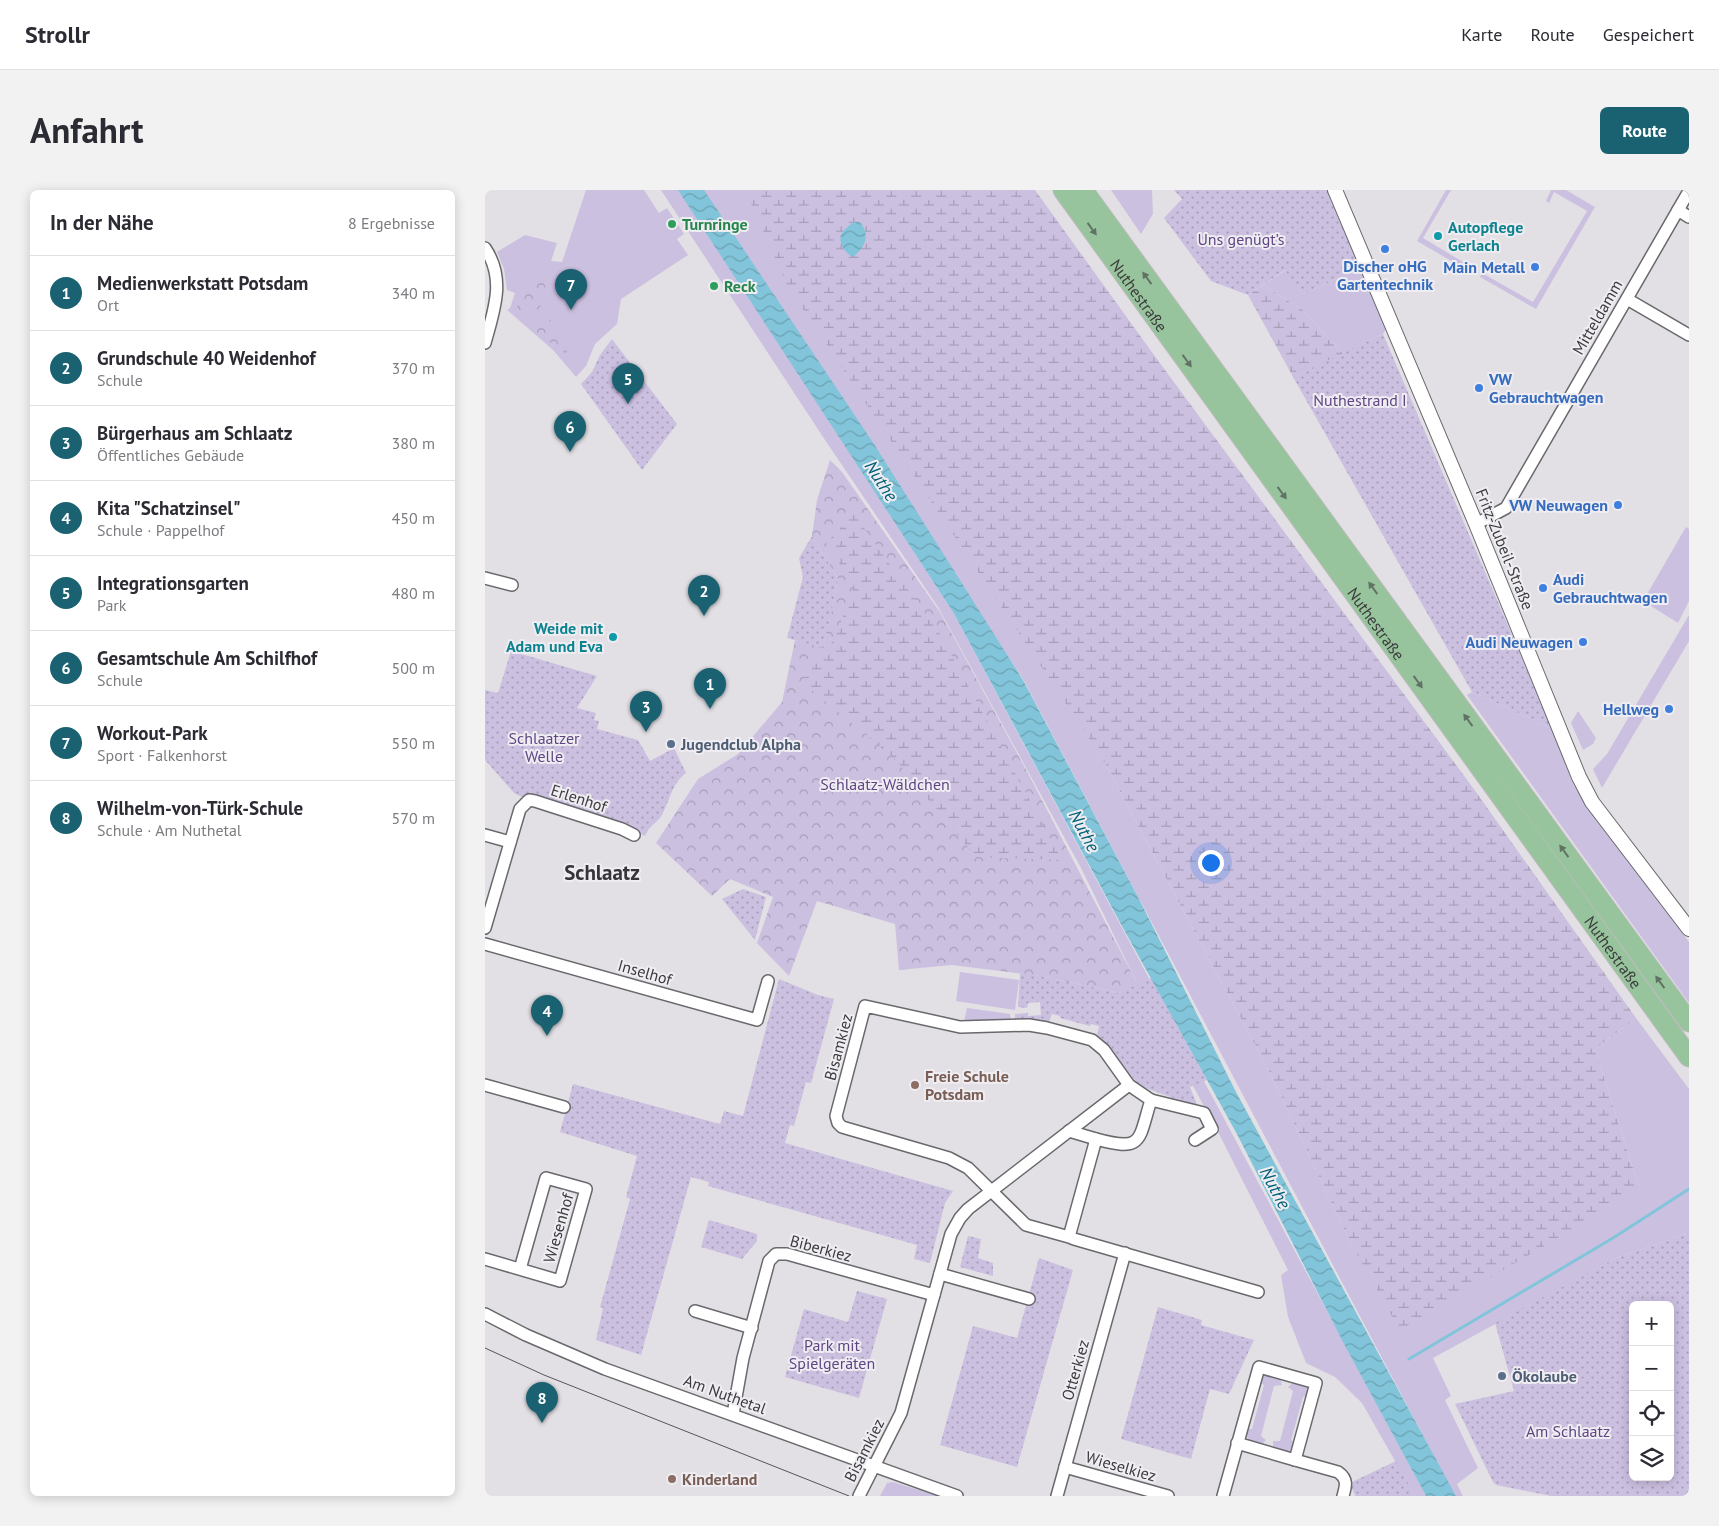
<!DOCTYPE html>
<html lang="de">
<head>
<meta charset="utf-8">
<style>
  body { margin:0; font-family:"PT Sans",sans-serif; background:#f2f2f3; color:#2b2b33 }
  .controls { position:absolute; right:15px; bottom:15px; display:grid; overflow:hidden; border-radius:8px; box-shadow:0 2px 12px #0003 }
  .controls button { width:45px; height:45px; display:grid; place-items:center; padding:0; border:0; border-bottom:1px solid #e1e1e2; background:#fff; color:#2b2b33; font:25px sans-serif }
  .you { position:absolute; left:725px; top:672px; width:18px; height:18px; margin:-12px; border:4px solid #fff; border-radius:50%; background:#1a73e8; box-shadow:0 0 0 8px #1a73e833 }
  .badge { display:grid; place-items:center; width:32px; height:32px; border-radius:50%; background:#1a6171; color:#fff; font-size:16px; font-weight:700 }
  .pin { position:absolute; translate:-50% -41px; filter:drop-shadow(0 1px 2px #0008) }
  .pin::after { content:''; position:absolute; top:26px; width:18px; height:15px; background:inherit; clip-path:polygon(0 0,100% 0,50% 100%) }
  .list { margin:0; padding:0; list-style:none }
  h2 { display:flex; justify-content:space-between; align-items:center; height:65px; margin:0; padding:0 20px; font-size:21px }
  h2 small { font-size:16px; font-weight:400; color:#7c7c81 }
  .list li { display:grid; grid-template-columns:32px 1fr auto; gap:15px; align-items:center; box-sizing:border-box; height:75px; padding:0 20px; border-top:1px solid #e1e1e2 }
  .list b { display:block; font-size:19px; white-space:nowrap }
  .list p { margin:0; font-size:16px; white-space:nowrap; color:#7c7c81 }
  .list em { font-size:16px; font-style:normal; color:#7c7c81 }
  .icon { flex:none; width:28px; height:28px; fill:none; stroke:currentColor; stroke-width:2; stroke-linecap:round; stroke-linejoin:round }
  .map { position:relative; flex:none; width:1204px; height:1306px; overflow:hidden; border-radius:8px }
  header { display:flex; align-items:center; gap:30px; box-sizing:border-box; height:70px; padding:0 25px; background:#fff; border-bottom:1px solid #e1e1e2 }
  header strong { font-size:24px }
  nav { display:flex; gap:28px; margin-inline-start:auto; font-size:18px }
  .intro { display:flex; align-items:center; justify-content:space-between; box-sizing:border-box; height:120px; padding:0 30px }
  h1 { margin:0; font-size:35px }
  .button { padding:12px 22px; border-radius:8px; background:#1a6171; color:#fff; font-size:18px; font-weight:700 }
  main { display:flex; gap:30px; padding:0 30px }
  aside { flex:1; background:#fff; border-radius:8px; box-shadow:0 2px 12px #0003 }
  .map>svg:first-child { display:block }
  .grass { fill:#ccc0e1 }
  .forest { fill:url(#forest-crowns) }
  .wetland { fill:url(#wetland-marsh) }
  .park { fill:url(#park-dots); fill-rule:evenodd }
  .water { fill:url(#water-waves) }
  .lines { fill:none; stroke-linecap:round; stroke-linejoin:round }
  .stream { stroke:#82c5da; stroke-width:3 }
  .minor-casing { stroke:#69686c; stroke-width:14 }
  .tertiary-casing { stroke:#69686c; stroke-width:16 }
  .trunk-casing { stroke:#bdbcbd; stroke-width:21 }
  .minor { stroke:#fff; stroke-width:11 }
  .tertiary { stroke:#fff; stroke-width:14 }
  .trunk { stroke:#97c49c; stroke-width:19 }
  .tram { stroke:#555456; stroke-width:1 }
  .oneway { fill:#607263 }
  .leisure-dot { fill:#2e9e5b; stroke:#efedf2; stroke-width:2 }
  .culture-dot { fill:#0f9aa8; stroke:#efedf2; stroke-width:2 }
  .shop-dot { fill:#3f7fe0; stroke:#efedf2; stroke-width:2 }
  .service-dot { fill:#5c6f8a; stroke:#efedf2; stroke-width:2 }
  .education-dot { fill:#8d6e63; stroke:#efedf2; stroke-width:2 }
  .labels { text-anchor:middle; stroke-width:4; stroke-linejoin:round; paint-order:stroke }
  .leisure-label { font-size:16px; font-weight:bold; fill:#27864d; stroke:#efedf2; text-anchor:start }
  .culture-label { font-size:16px; font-weight:bold; fill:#0d838f; stroke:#efedf2; text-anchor:start }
  .park-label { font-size:16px; fill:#5f4584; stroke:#efedf2 }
  .shop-label { font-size:16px; font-weight:bold; fill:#366cbe; stroke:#efedf2; text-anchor:end }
  .street-label { font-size:16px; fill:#3c3b3d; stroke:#efedf2 }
  .service-label { font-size:16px; font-weight:bold; fill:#4e5e75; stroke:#efedf2; text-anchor:start }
  .education-label { font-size:16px; font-weight:bold; fill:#785e54; stroke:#efedf2; text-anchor:start }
  .water-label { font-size:18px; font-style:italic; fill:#006177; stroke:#efedf2 }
  .district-label { font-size:21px; font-weight:bold; fill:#373539; stroke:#efedf2 }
</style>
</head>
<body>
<header>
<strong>Strollr</strong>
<nav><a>Karte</a><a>Route</a><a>Gespeichert</a></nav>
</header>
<div class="intro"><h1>Anfahrt</h1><a class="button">Route</a></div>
<main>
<aside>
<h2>In der Nähe<small>8 Ergebnisse</small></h2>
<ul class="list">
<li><span class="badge">1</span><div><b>Medienwerkstatt Potsdam</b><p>Ort</p></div><em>340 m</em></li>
<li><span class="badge">2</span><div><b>Grundschule 40 Weidenhof</b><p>Schule</p></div><em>370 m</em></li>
<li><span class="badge">3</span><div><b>Bürgerhaus am Schlaatz</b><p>Öffentliches Gebäude</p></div><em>380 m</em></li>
<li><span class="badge">4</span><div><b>Kita &quot;Schatzinsel&quot;</b><p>Schule · Pappelhof</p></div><em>450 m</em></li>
<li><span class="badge">5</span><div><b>Integrationsgarten</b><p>Park</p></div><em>480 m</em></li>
<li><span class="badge">6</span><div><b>Gesamtschule Am Schilfhof</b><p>Schule</p></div><em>500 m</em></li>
<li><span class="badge">7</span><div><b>Workout-Park</b><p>Sport · Falkenhorst</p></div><em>550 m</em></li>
<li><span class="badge">8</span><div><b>Wilhelm-von-Türk-Schule</b><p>Schule · Am Nuthetal</p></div><em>570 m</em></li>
</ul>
</aside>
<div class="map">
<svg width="1204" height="1306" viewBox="0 0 1204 1306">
  <defs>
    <pattern id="forest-crowns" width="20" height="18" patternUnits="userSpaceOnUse" patternTransform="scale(1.25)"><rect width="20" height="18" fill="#ccc0e1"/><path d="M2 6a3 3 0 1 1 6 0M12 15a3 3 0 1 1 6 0" fill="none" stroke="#a79db8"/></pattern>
    <pattern id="wetland-marsh" width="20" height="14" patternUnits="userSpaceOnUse" patternTransform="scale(1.25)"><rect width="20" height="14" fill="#ccc0e1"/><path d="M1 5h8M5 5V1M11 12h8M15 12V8" fill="none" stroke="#a79db8"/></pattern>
    <pattern id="park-dots" width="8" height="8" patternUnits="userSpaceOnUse" patternTransform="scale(1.25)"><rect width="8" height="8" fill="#ccc0e1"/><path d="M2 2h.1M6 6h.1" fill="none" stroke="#a79db8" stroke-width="1.8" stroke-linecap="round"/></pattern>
    <pattern id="water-waves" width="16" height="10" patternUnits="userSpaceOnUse" patternTransform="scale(1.25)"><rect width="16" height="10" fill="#82c5da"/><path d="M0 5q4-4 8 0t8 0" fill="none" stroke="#6ca1b2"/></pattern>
  </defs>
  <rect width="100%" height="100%" fill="#e2e0e5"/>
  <!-- grass -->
  <g class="grass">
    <path d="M101 0H159L174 23 182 18 199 44 192 49 203 65 136 109 132 134 110 154 101 176 91 187 68 160 22 120 25 118 30 103 22 100 19 79 12 62 40 45 72 53 66 71 77 72Z"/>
    <path d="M176 0H193L206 17 468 422 941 1306H930L877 1213 850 1187 821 1173 803 1127 796 1085 803 1080 732 940 653 795 596 678 453 417 340 250Z"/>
    <path d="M216 0H287L617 568 785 883 867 1056 1155 1000 1110 859 1151 828 1204 899V1043L1131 1068 948 1168 966 1206 960 1210 993 1278 972 1294 978 1306H970L538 489Z"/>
    <path d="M626 0H667L668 24 656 44Z"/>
    <path d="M961 0H966L938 48 988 78 985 82 932 51Z"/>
    <path d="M1066 0H1081L1110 17 1051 119 995 87 997 83 1048 112 1102 21 1069 2 1064 13 1061 11Z"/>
    <path d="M877 77 902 137 898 144 858 164 818 120 778 95 801 80 818 104Z"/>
    <path d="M1201 337 1204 339V411L1193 433 1158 411Z"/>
    <path d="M1204 425V451L1117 598 1108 579 1122 564Z"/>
    <path d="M987 502 1067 538 1088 594 1110 627 1204 752V813L982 505Z"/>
    <path d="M1093 521 1111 548 1108 554 1098 560 1086 533Z"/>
    <path d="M475 782 534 790 530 820 471 811Z"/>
    <path d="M482 818 525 824 526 832H479Z"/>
    <path d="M783 1184 795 1188 797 1195 789 1196 776 1246 781 1250 776 1255C766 1252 761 1250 760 1239H767L779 1195 773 1191 775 1188Z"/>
    <path d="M809 1192 823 1196 825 1206 818 1207 806 1250 812 1254C806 1263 797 1265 788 1258V1251H795L808 1201 803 1197Z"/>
    <path d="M408 1292 453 1306H395L402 1293Z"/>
  </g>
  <!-- forest -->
  <g class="forest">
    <path d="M51 92 59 93 64 108 51 121 42 125 33 119 31 110 38 99Z"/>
    <path d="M61 128 69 132 81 153 82 165 50 141 48 132Z"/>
    <path d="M345 270 357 282 455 422 544 585 653 795 634 803 556 786 467 775 414 780 410 734 332 711 304 786 272 753 288 707 245 689 227 706 171 653 213 589 253 564 297 512 310 450 339 457 353 389 327 346 332 310Z"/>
  </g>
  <!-- wetland -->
  <g class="wetland">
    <path d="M260 0H550L669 165 991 602 1151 828 1110 859 1155 1000 915 1140 867 1056 785 883 617 568 302 95Z"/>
    <path d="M778 95 818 120 858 164 808 187 763 105Z"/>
    <path d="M369 324 455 444 577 670 491 667 409 568 317 492 350 448 369 396 341 353Z"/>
  </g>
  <!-- park -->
  <g class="park">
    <path d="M689 0H844L877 77 818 104 800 80 763 105 726 91 679 28 697 9Z"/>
    <path d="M898 144 1067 538 987 502 808 187Z"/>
    <path d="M127 149 192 234 157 280 96 194 107 182 115 165Z"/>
    <path d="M327 346 353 389 339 458 302 448 318 387 314 368Z"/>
    <path d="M26 461 112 486 92 518 111 523 109 530 114 531 112 539 153 550 165 571 189 558 201 583C185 595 185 613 175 628 169 635 164 636 160 646L139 636 39 608 29 603 0 570V500L13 503Z"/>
    <path d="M258 699 281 707 270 750 237 709Z"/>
    <path d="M535 783 556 786 634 803 666 788 722 890 705 897 713 917 655 896 612 847 614 836 606 834 605 836 575 828V826L567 824 564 832H530V824L543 823V826L556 825 555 812 543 813 542 818 533 817Z"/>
    <path d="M294 789 333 805 349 809 326 893 321 892 309 936 305 935 300 953 468 1001 460 1013 445 1073 429 1069 432 1055 223 996 224 992 206 987 156 1165 111 1150 118 1118 115 1117 145 1009 141 1007 152 966 75 942 88 894 235 934 239 921 258 926Z"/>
    <path d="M224 1030 272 1044V1051L257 1069 216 1057Z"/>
    <path d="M1204 1043V1306H1066L1011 1295 1008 1292 970 1214 1029 1201 1010 1133 1131 1068ZM1148 1115H1185V1287H1148Z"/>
    <path d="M483 1046 496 1049 493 1068 508 1073V1086L475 1077Z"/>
    <path d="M554 1068 588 1080 532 1277 455 1255 488 1136 532 1148Z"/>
    <path d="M372 1101 402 1109 374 1208 300 1187 319 1119 363 1132Z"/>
    <path d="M673 1117 717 1130 716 1135 769 1150 744 1204 725 1199 706 1269 636 1249Z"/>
    <path d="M911 1271 930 1306H870L865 1293Z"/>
  </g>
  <!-- water -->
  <g class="water">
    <path d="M193 0H219L389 254 538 490 652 705 751 902 971 1306H941L858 1152 753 946 638 738 468 422Z"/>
    <path d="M369 32H375C386 45 380 58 368 67 361 64 353 53 356 45 358 40 365 35 369 32Z"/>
  </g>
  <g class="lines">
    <!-- stream -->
    <path class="stream" d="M924 1169 1128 1048 1204 999"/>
    <!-- minor casing -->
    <g class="minor-casing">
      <g id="minor">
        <path d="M1193 20 1204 27"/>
        <path d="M0 58C21 89 9 120 0 153"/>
        <path d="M1142 109 1204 145"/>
        <path d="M991 334 1021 318 1204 1"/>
        <path d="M0 388 27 395"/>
        <path d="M0 645 25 652"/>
        <path d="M0 738 35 619 44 610 50 611 137 639 149 645"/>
        <path d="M0 754 272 830 283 791"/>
        <path d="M0 895 79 917"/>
        <path d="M666 910 719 923 727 939 710 950"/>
        <path d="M584 941 611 949"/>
        <path d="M584 1047 611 949C659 962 653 951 666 910L644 895 619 860 607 850 562 838 544 835 475 837 380 816 351 926 353 933 357 937 464 968 483 978 541 1035 584 1047 589 1049 773 1102"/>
        <path d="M0 1069 75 1091 101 999 61 988 35 1079"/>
        <path d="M455 1084 544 1109"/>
        <path d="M210 1121 267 1138"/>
        <path d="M0 1124 41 1145 120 1179 472 1306"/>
        <path d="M248 1224 258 1168 284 1071 291 1064H302L449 1105"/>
        <path d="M810 1270 853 1282C863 1289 861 1296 858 1306"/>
        <path d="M580 1277 683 1306"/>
        <path d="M374 1306 416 1223 466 1044 475 1028 483 1019 644 895"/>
        <path d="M572 1306 640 1063"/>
        <path d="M738 1306 774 1177 831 1193 810 1270 752 1253"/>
      </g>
    </g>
    <!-- tertiary casing -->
    <g class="tertiary-casing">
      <path id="tertiary" d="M850 0 991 334 1094 587 1107 612 1204 739"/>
    </g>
    <!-- trunk casing -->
    <g class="trunk-casing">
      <g id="trunk">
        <path id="s1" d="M578 0 1204 867"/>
        <path d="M598 0 1204 832"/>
      </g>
    </g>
    <!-- minor -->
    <use href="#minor" class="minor"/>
    <!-- tertiary -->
    <use href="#tertiary" class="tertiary"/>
    <!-- trunk -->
    <use href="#trunk" class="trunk"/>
    <!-- tram -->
    <path class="tram" d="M0 1158 59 1185 364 1306"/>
  </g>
  <!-- one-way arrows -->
  <defs><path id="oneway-solid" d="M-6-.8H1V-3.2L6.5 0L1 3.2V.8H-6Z" transform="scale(1.25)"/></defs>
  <g class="oneway">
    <use href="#oneway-solid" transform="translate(607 39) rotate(54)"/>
    <use href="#oneway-solid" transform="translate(662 88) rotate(-126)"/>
    <use href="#oneway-solid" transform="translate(702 171) rotate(54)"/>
    <use href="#oneway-solid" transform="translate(797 303) rotate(54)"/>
    <use href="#oneway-solid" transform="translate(888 398) rotate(-126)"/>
    <use href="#oneway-solid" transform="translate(933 492) rotate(54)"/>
    <use href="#oneway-solid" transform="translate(983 530) rotate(-126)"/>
    <use href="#oneway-solid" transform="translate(1079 661) rotate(-126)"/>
    <use href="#oneway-solid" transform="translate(1175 792) rotate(-126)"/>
  </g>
  <!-- markers -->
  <g class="leisure-dot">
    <circle cx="187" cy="34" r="5"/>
    <circle cx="229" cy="96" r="5"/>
  </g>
  <g class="culture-dot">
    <circle cx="953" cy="46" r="5"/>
    <circle cx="128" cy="447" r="5"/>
  </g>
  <g class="shop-dot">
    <circle cx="900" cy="59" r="5"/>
    <circle cx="1050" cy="77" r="5"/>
    <circle cx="994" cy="198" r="5"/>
    <circle cx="1133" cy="315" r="5"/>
    <circle cx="1058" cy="398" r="5"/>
    <circle cx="1098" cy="452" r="5"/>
    <circle cx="1184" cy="519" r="5"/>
  </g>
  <g class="service-dot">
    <circle cx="186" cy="554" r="5"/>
    <circle cx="1017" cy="1186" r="5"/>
  </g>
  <g class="education-dot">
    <circle cx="430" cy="895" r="5"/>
    <circle cx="187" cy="1289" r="5"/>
  </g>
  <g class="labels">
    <!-- leisure labels -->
    <g class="leisure-label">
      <text x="197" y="40">Turnringe</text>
      <text x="239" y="102">Reck</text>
    </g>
    <!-- culture labels -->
    <g class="culture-label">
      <text x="963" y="43">Autopflege<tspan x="963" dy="18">Gerlach</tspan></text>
      <text x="118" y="444" text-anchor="end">Weide mit<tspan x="118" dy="18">Adam und Eva</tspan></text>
    </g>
    <!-- park labels -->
    <g class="park-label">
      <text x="756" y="55">Uns genügt’s</text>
      <text x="875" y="216">Nuthestrand I</text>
      <text x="59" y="554">Schlaatzer<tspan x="59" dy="18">Welle</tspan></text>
      <text x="400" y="600">Schlaatz-Wäldchen</text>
      <text x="347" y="1161">Park mit<tspan x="347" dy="18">Spielgeräten</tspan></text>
      <text x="1083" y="1247">Am Schlaatz</text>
    </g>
    <!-- shop labels -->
    <g class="shop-label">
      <text x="900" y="82" text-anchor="middle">Discher oHG<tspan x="900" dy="18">Gartentechnik</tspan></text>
      <text x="1040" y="83">Main Metall</text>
      <text x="1004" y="195" text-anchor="start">VW<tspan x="1004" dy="18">Gebrauchtwagen</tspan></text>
      <text x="1123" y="321">VW Neuwagen</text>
      <text x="1068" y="395" text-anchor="start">Audi<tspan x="1068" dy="18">Gebrauchtwagen</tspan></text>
      <text x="1088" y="458">Audi Neuwagen</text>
      <text x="1174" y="525">Hellweg</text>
    </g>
    <!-- street labels -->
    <g class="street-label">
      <text dy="6" stroke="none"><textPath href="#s1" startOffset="130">Nuthestraße</textPath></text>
      <text transform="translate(1112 127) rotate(-60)" y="6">Mitteldamm</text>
      <text transform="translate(1020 359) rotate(68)" y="6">Fritz-Zubeil-Straße</text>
      <text dy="6" stroke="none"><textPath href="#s1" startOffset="535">Nuthestraße</textPath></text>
      <text transform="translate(94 608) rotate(18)" y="6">Erlenhof</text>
      <text dy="6" stroke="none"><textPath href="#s1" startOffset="940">Nuthestraße</textPath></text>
      <text transform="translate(160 782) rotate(16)" y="6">Inselhof</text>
      <text transform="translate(353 857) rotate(-75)" y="6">Bisamkiez</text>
      <text transform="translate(73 1038) rotate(-74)" y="6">Wiesenhof</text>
      <text transform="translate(336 1058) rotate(15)" y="6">Biberkiez</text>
      <text transform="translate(590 1180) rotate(-74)" y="6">Otterkiez</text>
      <text transform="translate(240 1204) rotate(20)" y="6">Am Nuthetal</text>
      <text transform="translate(379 1260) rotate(-63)" y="6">Bisamkiez</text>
      <text transform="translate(636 1276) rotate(16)" y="6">Wieselkiez</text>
    </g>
    <!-- service labels -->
    <g class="service-label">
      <text x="196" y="560">Jugendclub Alpha</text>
      <text x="1027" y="1192">Ökolaube</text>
    </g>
    <!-- education labels -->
    <g class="education-label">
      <text x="440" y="892">Freie Schule<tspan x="440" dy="18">Potsdam</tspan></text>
      <text x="197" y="1295">Kinderland</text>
    </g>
    <!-- water labels -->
    <g class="water-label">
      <text transform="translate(396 291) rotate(57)" y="6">Nuthe</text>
      <text transform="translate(599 641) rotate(62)" y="6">Nuthe</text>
      <text transform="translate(790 998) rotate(62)" y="6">Nuthe</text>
    </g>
    <!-- district labels -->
    <g class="district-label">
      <text x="117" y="690">Schlaatz</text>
    </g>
  </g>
</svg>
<div class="controls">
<button>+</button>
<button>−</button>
<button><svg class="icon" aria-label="locate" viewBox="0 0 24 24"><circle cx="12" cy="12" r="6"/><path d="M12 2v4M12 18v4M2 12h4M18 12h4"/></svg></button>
<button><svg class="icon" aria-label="layers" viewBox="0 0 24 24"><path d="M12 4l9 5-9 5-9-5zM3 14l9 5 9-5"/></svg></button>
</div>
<div class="you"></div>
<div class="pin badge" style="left:225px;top:519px">1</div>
<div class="pin badge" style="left:219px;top:426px">2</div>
<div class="pin badge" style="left:161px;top:542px">3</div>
<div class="pin badge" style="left:62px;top:846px">4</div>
<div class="pin badge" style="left:143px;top:214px">5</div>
<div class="pin badge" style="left:85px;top:262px">6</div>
<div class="pin badge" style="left:86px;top:120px">7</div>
<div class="pin badge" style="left:57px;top:1233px">8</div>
</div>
</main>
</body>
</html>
